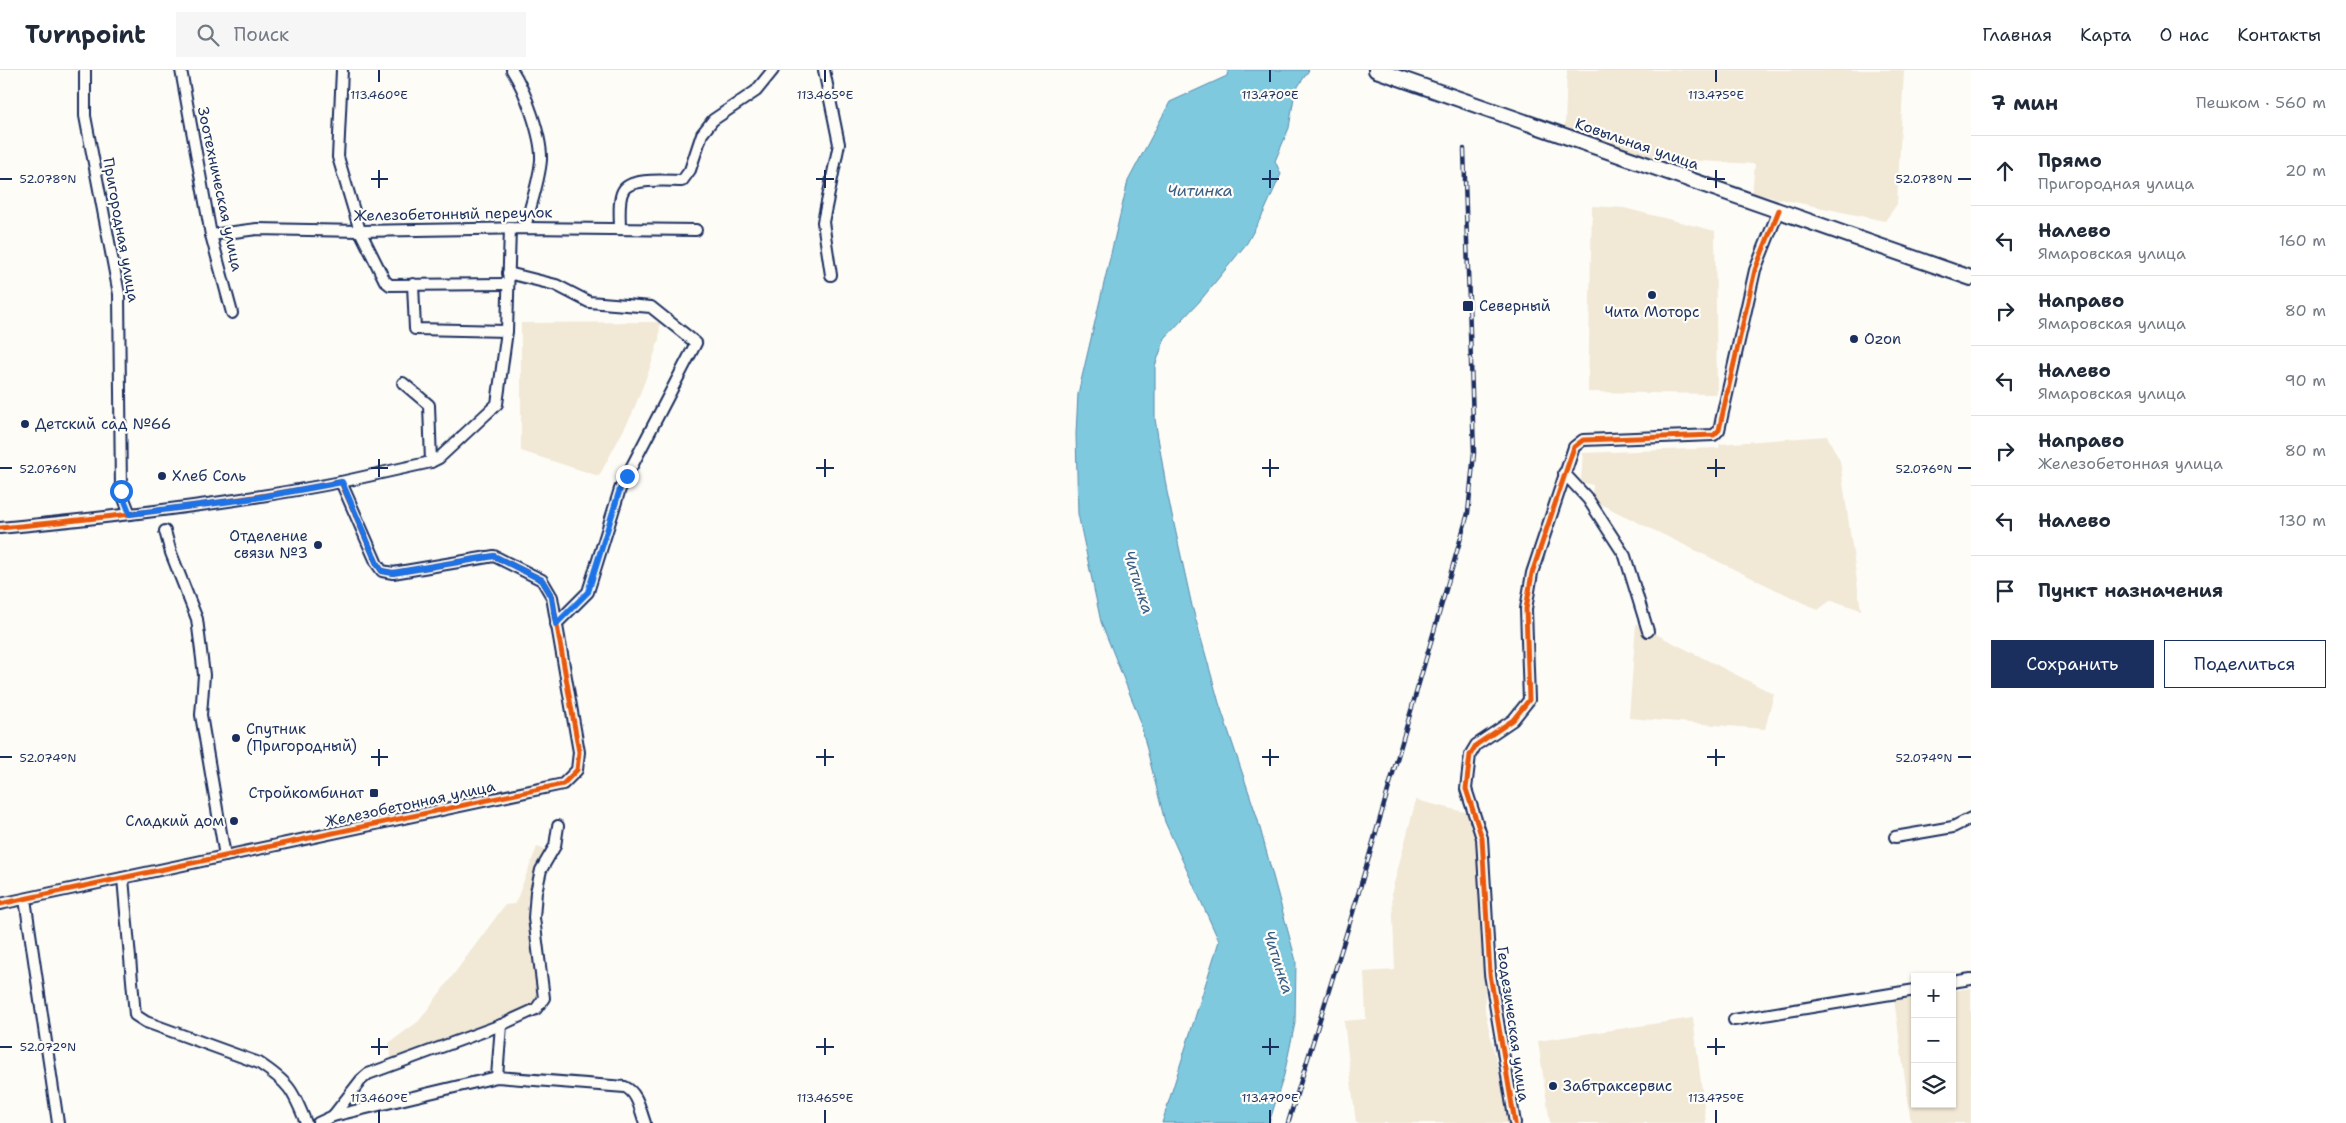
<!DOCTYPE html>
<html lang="ru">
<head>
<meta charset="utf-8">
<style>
  body { margin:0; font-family:"Shantell Sans",sans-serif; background:#f6f6f7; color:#1f2937 }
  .controls { position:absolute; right:15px; bottom:15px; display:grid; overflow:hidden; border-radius:0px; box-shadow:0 1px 4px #0004 }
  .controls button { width:45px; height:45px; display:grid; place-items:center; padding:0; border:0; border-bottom:1px solid #e0e1e3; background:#fff; color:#1f2937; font:25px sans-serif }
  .stop { position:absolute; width:15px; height:15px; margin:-11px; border:4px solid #1a73e8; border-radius:50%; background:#fff }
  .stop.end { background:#1a73e8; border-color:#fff; box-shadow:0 1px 5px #0008 }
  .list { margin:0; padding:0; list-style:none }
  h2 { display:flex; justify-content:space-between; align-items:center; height:65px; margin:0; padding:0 20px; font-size:21px }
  h2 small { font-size:16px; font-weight:400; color:#747a83 }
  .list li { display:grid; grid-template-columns:32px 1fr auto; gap:15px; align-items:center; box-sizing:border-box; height:70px; padding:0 20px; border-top:1px solid #e0e1e3 }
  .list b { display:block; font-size:19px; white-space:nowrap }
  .list p { margin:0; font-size:16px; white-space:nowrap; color:#747a83 }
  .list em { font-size:16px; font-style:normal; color:#747a83 }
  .actions { display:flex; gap:10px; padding:15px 20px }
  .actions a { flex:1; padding:11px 0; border:1px solid #1b2f5e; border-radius:0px; text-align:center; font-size:18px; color:#1b2f5e }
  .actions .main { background:#1b2f5e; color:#fff }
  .icon { flex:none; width:28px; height:28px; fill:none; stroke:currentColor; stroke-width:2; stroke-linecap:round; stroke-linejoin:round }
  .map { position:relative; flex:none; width:1971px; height:1053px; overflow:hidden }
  header { display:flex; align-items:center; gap:30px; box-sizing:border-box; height:70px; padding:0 25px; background:#fff; border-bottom:1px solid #e0e1e3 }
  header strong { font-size:24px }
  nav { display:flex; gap:28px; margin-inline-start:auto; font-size:18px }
  .search { width:350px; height:45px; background:#f6f6f7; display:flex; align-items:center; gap:12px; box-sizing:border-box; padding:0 18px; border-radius:0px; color:#747a83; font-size:19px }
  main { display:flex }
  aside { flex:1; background:#fff }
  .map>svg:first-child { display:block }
  .built { fill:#f1e8d6 }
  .water { fill:#7fc9df; stroke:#578bab }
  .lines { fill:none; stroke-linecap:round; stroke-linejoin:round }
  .street-casing { stroke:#1b2f5e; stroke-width:14 }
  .secondary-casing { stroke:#1b2f5e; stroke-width:18 }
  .street { stroke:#fdfcf7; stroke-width:10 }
  .secondary { stroke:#fdfcf7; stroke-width:14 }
  .rail-casing { stroke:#1b2f5e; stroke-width:4.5 }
  .rail { stroke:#fdfcf7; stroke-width:2.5; stroke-dasharray:8; stroke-linecap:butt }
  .cycleway-casing { stroke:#fdfcf7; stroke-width:8 }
  .cycleway { stroke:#e8590c; stroke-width:5 }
  .route { stroke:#1a73e8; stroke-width:6 }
  .ticks { fill:none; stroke:#1b2f5e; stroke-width:2 }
  .poi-dot { fill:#1b2f5e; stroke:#fdfcf7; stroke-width:2 }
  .labels { text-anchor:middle; stroke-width:4.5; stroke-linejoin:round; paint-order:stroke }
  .street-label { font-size:15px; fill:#1b2f5e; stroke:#fdfcf7 }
  .poi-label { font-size:15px; fill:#1b2f5e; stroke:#fdfcf7; text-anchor:start }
  .water-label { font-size:16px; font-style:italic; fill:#395d85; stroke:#fdfcf7 }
  .ticks-label { font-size:12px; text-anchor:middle; fill:#1b2f5e; stroke:#fdfcf7; stroke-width:4.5; stroke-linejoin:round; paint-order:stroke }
</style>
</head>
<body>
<header>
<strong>Turnpoint</strong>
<div class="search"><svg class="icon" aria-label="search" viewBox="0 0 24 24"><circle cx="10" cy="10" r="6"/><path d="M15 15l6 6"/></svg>Поиск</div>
<nav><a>Главная</a><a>Карта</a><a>О нас</a><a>Контакты</a></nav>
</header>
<main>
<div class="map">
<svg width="1971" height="1053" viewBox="0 0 1971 1053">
  <rect width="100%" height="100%" fill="#fdfcf7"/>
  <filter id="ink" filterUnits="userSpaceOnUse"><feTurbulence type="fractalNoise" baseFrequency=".02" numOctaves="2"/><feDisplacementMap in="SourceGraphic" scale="10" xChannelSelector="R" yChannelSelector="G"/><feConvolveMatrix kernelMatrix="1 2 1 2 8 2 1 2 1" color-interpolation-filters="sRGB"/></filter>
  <g filter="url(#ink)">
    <!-- built -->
    <g class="built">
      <path d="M1567 0H1904L1897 134 1885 151 1752 123 1755 94 1649 88 1565 56Z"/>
      <path d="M1592 136 1624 138 1715 161 1717 324 1588 322Z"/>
      <path d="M660 252 659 269 651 295 632 344 599 406 521 381V253Z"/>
      <path d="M1827 366 1840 391 1861 540 1831 530 1818 540 1592 430 1593 415 1581 412 1583 383 1719 378 1720 374Z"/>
      <path d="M1636 554 1774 624 1765 659 1629 648Z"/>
      <path d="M1416 730 1476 745 1484 879 1485 941 1510 1053H1356L1344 951 1366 949 1364 902 1395 900 1392 821Z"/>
      <path d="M537 777 546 780 527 832 539 932 392 991 389 973 419 951 505 835 515 834Z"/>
      <path d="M1971 918V1053H1911L1894 929 1915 926V1034H1952V921Z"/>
      <path d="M1693 948 1706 1053H1550L1538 971Z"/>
    </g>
    <!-- water -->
    <path class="water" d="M1228 0H1309L1295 21 1289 58 1275 91 1281 104 1264 142 1247 173 1199 232 1165 268 1155 296V349L1167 422 1192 536 1219 633 1257 747 1296 891 1295 953 1284 1005 1269 1053H1162L1219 871 1165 752 1139 647 1101 552 1078 444 1076 364 1078 324 1128 111 1170 32 1227 6Z"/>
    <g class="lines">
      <!-- street casing -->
      <g class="street-casing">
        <g id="street">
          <path d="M85 0V46L119 224 121 421 130 444"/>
          <path d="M181 0 211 165 232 243"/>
          <path d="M342 0 338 87 360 161 385 211 390 215 507 214"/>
          <path d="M512 0C525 20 542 67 541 90 539 113 530 136 525 158"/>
          <path d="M824 0 839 74 823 152 831 205"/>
          <path d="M620 159C620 149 618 130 623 121 630 107 668 111 682 111L690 100 702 64 713 50 756 21 773 0"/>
          <path d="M211 165 257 159 360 161 525 158 696 160"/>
          <path d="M508 203 556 215 589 232 651 237 696 273 620 419 588 522 556 554"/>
          <path d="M413 214 415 259 507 261"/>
          <path d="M403 313 429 335 431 392"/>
          <path d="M1564 403 1588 429 1625 486 1648 561"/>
          <path d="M341 412 431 392 439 388 497 334 507 261 510 158"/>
          <path d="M0 458C115 447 228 434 341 412L377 494 382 501 393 503 494 486 542 510 552 527 579 682 577 700 563 714 0 834"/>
          <path d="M165 461 171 483 197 549 204 605 201 645 225 786"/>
          <path d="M1895 767 1953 757 1971 748"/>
          <path d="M123 808 135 945 146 952 259 993C289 1013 293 1020 306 1053"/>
          <path d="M25 829 58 1053"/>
          <path d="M1952 912 1971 909"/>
          <path d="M1734 950 1915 920"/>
          <path d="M497 1007 501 955"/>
          <path d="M333 1046 361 1010 368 1004 501 955 536 939 544 928 534 848 536 822 541 800 555 776 558 756"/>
          <path d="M318 1053 333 1046 497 1007 625 1017C638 1023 640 1040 645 1053"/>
          <path d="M1515 1053 1490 904 1482 768 1466 719 1470 685 1476 675 1513 650 1529 630 1526 539 1532 503 1574 377 1583 370 1714 365 1719 360 1755 200 1779 140"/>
        </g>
      </g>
      <!-- secondary casing -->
      <g class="secondary-casing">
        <path id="secondary" d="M1376 0 1971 208"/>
      </g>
      <!-- street -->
      <use href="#street" class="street"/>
      <!-- secondary -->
      <use href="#secondary" class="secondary"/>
      <!-- rail casing -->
      <g class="rail-casing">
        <path id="rail" d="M1288 1053 1353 842 1468 443 1474 383 1464 79"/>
      </g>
      <!-- rail -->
      <use href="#rail" class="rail"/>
      <!-- cycleway casing -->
      <g class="cycleway-casing">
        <g id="cycleway">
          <path d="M0 458C115 447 228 434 341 412L377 494 382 501 393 503 494 486 542 510 552 527 579 682 577 700 563 714 0 834"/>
          <path d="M1515 1053 1490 904 1482 768 1466 719 1470 685 1476 675 1513 650 1529 630 1526 539 1532 503 1574 377 1583 370 1714 365 1719 360 1755 200 1779 140"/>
        </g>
      </g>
      <!-- cycleway -->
      <use href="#cycleway" class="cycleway"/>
    </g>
  </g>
  <g class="lines" filter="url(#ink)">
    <!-- route -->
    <path class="route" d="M121 421 130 444 255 428 342 412 377 494 382 501 393 503 494 486 542 510 552 527 556 554 588 522 620 419 627 406"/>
  </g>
  <!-- ticks -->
  <path class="ticks" d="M379 0V12M825 0V12M1270 0V12M1716 0V12M379 100V118M825 100V118M1270 100V118M1716 100V118M0 109H12M371 109H388M816 109H834M1262 109H1279M1707 109H1725M1958 109H1971M379 389V407M825 389V407M1270 389V407M1716 389V407M0 398H12M371 398H388M816 398H834M1262 398H1279M1707 398H1725M1958 398H1971M379 679V696M825 679V696M1270 679V696M1716 679V696M0 687H12M371 687H388M816 687H834M1262 687H1279M1707 687H1725M1958 687H1971M379 968V985M825 968V985M1270 968V985M1716 968V985M0 977H12M371 977H388M816 977H834M1262 977H1279M1707 977H1725M379 1040V1053M825 1040V1053M1270 1040V1053M1716 1040V1053"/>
  <!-- markers -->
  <g class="poi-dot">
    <circle cx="1652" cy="225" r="5"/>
    <rect x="1462" y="230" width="12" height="12" rx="2.5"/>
    <circle cx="1854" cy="269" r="5"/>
    <circle cx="25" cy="354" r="5"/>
    <circle cx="162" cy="406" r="5"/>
    <circle cx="318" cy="475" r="5"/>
    <circle cx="236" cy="668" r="5"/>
    <rect x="369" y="718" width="10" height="10" rx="2.5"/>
    <circle cx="234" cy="751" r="5"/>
    <circle cx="1553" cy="1016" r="5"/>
  </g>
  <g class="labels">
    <!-- street labels -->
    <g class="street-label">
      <text transform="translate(1637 74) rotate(19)" y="5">Ковыльная улица</text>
      <text transform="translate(220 119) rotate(78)" y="5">Зоотехническая улица</text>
      <text transform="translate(453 144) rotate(-1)" y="5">Железобетонный переулок</text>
      <text transform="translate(121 160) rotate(80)" y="5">Пригородная улица</text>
      <text transform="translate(410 734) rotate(-12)" y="5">Железобетонная улица</text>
      <text transform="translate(1513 954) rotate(82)" y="5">Геодезическая улица</text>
    </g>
    <!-- poi labels -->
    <g class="poi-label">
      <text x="1479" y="241">Северный</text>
      <text x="1652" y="247" text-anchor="middle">Чита Моторс</text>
      <text x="1864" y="274">Ozon</text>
      <text x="35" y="359">Детский сад №66</text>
      <text x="172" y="411">Хлеб Соль</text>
      <text x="308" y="471" text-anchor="end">Отделение<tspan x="308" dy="17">связи №3</tspan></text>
      <text x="246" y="664">Спутник<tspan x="246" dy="17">(Пригородный)</tspan></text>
      <text x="364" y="728" text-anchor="end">Стройкомбинат</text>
      <text x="224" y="756" text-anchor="end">Сладкий дом</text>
      <text x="1563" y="1021">Забтраксервис</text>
    </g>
    <!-- water labels -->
    <g class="water-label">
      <text x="1200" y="126">Читинка</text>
      <text transform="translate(1139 512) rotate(72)" y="6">Читинка</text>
      <text transform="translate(1279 892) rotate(72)" y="6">Читинка</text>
    </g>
  </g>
  <g class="ticks-label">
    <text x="379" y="29">113.460°E</text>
    <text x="825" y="29">113.465°E</text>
    <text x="1270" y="29">113.470°E</text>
    <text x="1716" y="29">113.475°E</text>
    <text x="48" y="113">52.078°N</text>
    <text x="1924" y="113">52.078°N</text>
    <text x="48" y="403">52.076°N</text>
    <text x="1924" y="403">52.076°N</text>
    <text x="48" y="692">52.074°N</text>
    <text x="1924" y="692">52.074°N</text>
    <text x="48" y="981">52.072°N</text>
    <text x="379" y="1032">113.460°E</text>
    <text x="825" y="1032">113.465°E</text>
    <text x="1270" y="1032">113.470°E</text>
    <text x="1716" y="1032">113.475°E</text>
  </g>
</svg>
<div class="controls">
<button>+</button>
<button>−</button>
<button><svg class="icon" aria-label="layers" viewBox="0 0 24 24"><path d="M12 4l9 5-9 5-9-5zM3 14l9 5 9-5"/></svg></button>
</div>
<div class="stop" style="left:121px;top:421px"></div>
<div class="stop end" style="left:627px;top:406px"></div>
</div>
<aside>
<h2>7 мин<small>Пешком · 560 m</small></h2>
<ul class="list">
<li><svg class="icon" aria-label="ahead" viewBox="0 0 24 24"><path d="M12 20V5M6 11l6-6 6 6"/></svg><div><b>Прямо</b><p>Пригородная улица</p></div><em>20 m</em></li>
<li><svg class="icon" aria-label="left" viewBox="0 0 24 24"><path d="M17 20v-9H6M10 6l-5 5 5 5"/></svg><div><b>Налево</b><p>Ямаровская улица</p></div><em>160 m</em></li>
<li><svg class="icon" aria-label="right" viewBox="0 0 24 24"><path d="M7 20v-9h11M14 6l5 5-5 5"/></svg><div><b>Направо</b><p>Ямаровская улица</p></div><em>80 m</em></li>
<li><svg class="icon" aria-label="left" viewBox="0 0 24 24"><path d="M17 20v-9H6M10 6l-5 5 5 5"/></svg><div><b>Налево</b><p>Ямаровская улица</p></div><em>90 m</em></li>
<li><svg class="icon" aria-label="right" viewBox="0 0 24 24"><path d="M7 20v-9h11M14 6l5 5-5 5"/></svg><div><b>Направо</b><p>Железобетонная улица</p></div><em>80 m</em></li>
<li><svg class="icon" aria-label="left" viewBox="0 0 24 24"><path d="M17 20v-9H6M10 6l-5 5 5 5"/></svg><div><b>Налево</b></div><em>130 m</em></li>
<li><svg class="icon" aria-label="arrive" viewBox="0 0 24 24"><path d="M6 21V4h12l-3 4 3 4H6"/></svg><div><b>Пункт назначения</b></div></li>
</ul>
<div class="actions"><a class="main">Сохранить</a><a>Поделиться</a></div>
</aside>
</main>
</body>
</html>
